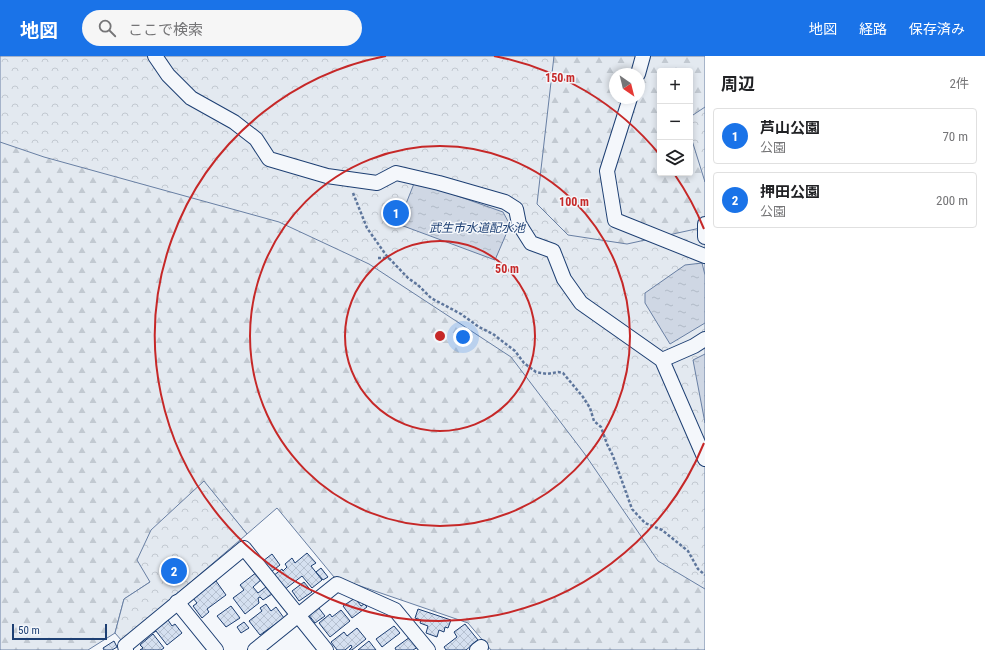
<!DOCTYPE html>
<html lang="ja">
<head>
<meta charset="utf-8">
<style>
  body { margin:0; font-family:"Roboto Condensed","Noto Sans JP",sans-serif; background:#f6f6f6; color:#202124 }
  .controls { position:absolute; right:12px; top:12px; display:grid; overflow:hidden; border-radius:4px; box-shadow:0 2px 6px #0003 }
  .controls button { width:36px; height:36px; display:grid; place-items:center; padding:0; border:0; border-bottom:1px solid #e0e0e0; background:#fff; color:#202124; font:20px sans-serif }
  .compass { position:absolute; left:609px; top:12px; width:36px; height:36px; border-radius:50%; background:#fff; box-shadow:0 2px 6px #0003; rotate:145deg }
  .scale { position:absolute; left:12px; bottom:10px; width:95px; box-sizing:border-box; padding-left:4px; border:2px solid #1d3f73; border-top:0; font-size:11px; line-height:14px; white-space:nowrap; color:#1d3f73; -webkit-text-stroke:3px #f4f7fb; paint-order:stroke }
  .you { position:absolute; left:463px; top:281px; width:14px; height:14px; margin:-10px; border:3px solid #fff; border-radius:50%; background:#1a73e8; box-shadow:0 0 0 6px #1a73e833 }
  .badge { display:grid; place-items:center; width:26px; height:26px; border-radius:50%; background:#1a73e8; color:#fff; font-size:13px; font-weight:700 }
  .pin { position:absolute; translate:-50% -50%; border:2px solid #fff; box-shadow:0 1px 4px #0006 }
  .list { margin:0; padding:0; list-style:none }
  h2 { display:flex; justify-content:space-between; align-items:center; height:52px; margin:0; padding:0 16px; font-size:17px }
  h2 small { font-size:13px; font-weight:400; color:#757577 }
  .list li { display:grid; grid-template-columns:26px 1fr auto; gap:12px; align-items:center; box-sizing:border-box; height:56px; margin:0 8px 8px; padding:0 8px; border:1px solid #e0e0e0; border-radius:4px }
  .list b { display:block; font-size:15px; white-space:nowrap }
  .list p { margin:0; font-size:13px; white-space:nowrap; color:#757577 }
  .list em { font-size:13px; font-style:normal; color:#757577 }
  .icon { flex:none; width:22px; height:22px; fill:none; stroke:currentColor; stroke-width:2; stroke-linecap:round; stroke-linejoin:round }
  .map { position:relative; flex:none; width:705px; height:594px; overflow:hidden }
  header { display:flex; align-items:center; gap:24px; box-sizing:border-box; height:56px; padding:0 20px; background:#1a73e8; color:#fff }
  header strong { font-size:19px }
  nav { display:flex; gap:22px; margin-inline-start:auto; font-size:14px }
  .search { width:280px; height:36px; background:#f6f6f6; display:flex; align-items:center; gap:10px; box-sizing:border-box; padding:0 14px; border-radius:22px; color:#757577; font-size:15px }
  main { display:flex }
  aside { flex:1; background:#fff }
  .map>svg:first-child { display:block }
  .forest { fill:url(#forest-firs); stroke:#687fa3; fill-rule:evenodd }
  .park { fill:url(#park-crowns); stroke:#687fa3 }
  .water { fill:url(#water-ripples); stroke:#687fa3 }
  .building { fill:url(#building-cross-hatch); stroke:#1d3f73 }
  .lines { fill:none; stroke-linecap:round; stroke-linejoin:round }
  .minor-casing { stroke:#1d3f73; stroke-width:16 }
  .path { stroke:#5e769c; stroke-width:2.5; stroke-dasharray:3 2; stroke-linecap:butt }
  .minor { stroke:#f4f7fb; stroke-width:14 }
  .ring { fill:none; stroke:#c62828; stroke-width:2 }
  .labels { text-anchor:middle; stroke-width:3; stroke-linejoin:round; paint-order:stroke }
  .water-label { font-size:12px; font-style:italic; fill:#1d3f73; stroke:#f4f7fb }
  .centre { fill:#c62828; stroke:#f4f7fb; stroke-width:2 }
  .ring-label { font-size:12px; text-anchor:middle; font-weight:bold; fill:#c62828; stroke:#f4f7fb; stroke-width:3; stroke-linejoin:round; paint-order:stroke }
</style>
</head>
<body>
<header>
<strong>地図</strong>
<div class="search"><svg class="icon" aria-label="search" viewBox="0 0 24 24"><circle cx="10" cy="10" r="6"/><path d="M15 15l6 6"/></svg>ここで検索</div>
<nav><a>地図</a><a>経路</a><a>保存済み</a></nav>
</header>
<main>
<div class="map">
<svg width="705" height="594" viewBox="0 0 705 594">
  <defs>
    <pattern id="forest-firs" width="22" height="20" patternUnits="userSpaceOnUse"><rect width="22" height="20" fill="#e3e9f0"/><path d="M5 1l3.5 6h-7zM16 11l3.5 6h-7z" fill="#c2c9d1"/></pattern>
    <pattern id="park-crowns" width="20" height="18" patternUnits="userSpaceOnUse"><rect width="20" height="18" fill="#e3e9f0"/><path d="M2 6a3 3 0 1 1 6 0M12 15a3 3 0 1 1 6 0" fill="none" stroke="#c2c9d1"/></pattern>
    <pattern id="water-ripples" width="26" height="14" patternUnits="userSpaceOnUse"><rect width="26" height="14" fill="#cfd7e4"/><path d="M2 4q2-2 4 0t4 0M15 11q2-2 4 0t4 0" fill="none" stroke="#b1bac7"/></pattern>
    <pattern id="building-cross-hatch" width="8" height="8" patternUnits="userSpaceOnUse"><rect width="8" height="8" fill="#d5e0f0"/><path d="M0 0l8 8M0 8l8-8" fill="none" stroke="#b6c1d1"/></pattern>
  </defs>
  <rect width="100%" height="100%" fill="#f4f7fb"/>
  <!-- forest -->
  <path class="forest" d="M0 0H705V594H491L468 567 334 521 277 452 247 478 204 426 150 526 124 543 115 577 88 594H0ZM660 15H690V117H660ZM615 18H639V42H615Z"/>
  <!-- park -->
  <g class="park">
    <path d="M0 0H554L537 148 568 179 627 188 705 171V533L658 505 584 397 511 301 369 208 279 166 44 101 0 86Z"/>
    <path d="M705 51V126L690 78V61Z"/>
    <path d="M204 425 247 478 122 585 115 577 124 543 150 526 137 504 151 474Z"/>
  </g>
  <!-- water -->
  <g class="water">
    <path d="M415 125 503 156 510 169 495 204 398 168Z"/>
    <path d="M702 207 705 219V267L670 288 645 247V237L685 209Z"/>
    <path d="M705 298V367L693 304Z"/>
  </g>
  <!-- building -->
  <g class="building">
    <path d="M307 497 316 507 311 510 322 524 312 532 302 520 284 534 273 520 282 513 283 515 287 511 285 508 292 502 295 507Z"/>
    <path d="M272 498 280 509 271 516 263 505Z"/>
    <path d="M321 512 328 521 323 524 316 516Z"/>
    <path d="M257 516 262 523 253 531 258 537 266 531 272 538 263 544 260 541 258 542 259 547 245 558 233 542 244 534 240 529Z"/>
    <path d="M216 525 226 539 207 553 209 556 202 562 193 550 197 547 193 542Z"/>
    <path d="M304 526 312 536 299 545 292 535Z"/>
    <path d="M355 542 361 550 364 548 367 551 352 562 343 550Z"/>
    <path d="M266 548 271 555 276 551 284 562 260 579 249 565 262 555 260 552Z"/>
    <path d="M231 550 240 562 226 571 217 560Z"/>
    <path d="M318 551 325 560 315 567 308 558Z"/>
    <path d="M418 553 451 564 448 572 445 571 444 576 439 574 437 581 426 577 428 570 420 567 421 564 415 562Z"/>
    <path d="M341 554 350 565 330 581 319 567 330 558 332 561Z"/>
    <path d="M159 564 163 568 168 564 172 570 175 568 182 577 167 589 156 575 153 577 149 571Z"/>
    <path d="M244 566 249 572 241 577 237 571Z"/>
    <path d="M465 568 478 584 466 594H446L444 591 457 581 454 576Z"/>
    <path d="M394 570 400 577 382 591 376 583Z"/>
    <path d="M357 572 366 583 352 594H349L352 591 351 589 345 594H337L331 586 344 576 347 580Z"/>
    <path d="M153 578 164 592 161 594H140L143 592 140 589Z"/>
    <path d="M410 581 418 591 413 594H396L395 592Z"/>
    <path d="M114 585 117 591 112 594H104L103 592Z"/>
    <path d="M369 585 376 594H358Z"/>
  </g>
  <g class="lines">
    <!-- minor casing -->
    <g class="minor-casing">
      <g id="minor">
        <path d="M155 0 168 19 191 42 234 66 256 83 269 103 327 120 377 127 396 117 439 127 505 146 516 153 519 168 531 187 553 195 564 223 581 247 662 304 705 403"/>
        <path d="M638 18 643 0"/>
        <path d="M630 42 607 115 615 164 705 200"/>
        <path d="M705 168V181"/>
        <path d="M662 304 694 290 705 283"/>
        <path d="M177 546 216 594"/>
        <path d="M126 594 125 590 244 492 326 594"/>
        <path d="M255 594 337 528 395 554 428 594"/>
        <path d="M477 594 481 591"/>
      </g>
    </g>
    <!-- path -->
    <g class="path">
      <path d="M353 137 367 172 386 199 408 222 418 229 431 242 461 258 479 271 493 278 515 295 524 307 536 316 547 318 558 316 563 317 583 341 590 352 594 365 601 371 607 388 613 400 632 453 645 467 662 474 688 495 698 513 705 519"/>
      <path d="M378 202H389"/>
    </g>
    <!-- minor -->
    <use href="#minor" class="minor"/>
  </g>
  <!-- distance rings -->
  <g class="ring">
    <circle cx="440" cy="280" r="95"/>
    <circle cx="440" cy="280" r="190"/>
    <path d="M704 387A285 285 0 1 1 386 0M494 0A285 285 0 0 1 660 99M675 119A285 285 0 0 1 704 173"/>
  </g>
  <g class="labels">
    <!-- water labels -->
    <g class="water-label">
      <text x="477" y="176">武生市水道配水池</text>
    </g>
  </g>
  <circle cx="440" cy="280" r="6" class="centre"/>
  <g class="ring-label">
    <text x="560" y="26">150 m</text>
    <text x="574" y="150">100 m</text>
    <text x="507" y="217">50 m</text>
  </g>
</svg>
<div class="controls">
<button>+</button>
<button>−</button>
<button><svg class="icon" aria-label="layers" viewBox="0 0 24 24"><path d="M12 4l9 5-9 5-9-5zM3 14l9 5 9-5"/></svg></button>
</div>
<svg class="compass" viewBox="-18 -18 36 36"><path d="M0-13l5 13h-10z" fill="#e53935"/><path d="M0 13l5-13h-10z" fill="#757577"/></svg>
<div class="scale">50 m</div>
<div class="you"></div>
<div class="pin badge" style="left:396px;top:157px">1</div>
<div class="pin badge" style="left:174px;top:515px">2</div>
</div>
<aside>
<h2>周辺<small>2件</small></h2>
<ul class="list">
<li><span class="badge">1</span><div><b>芦山公園</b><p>公園</p></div><em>70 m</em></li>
<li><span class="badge">2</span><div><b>押田公園</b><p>公園</p></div><em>200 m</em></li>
</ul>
</aside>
</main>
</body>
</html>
